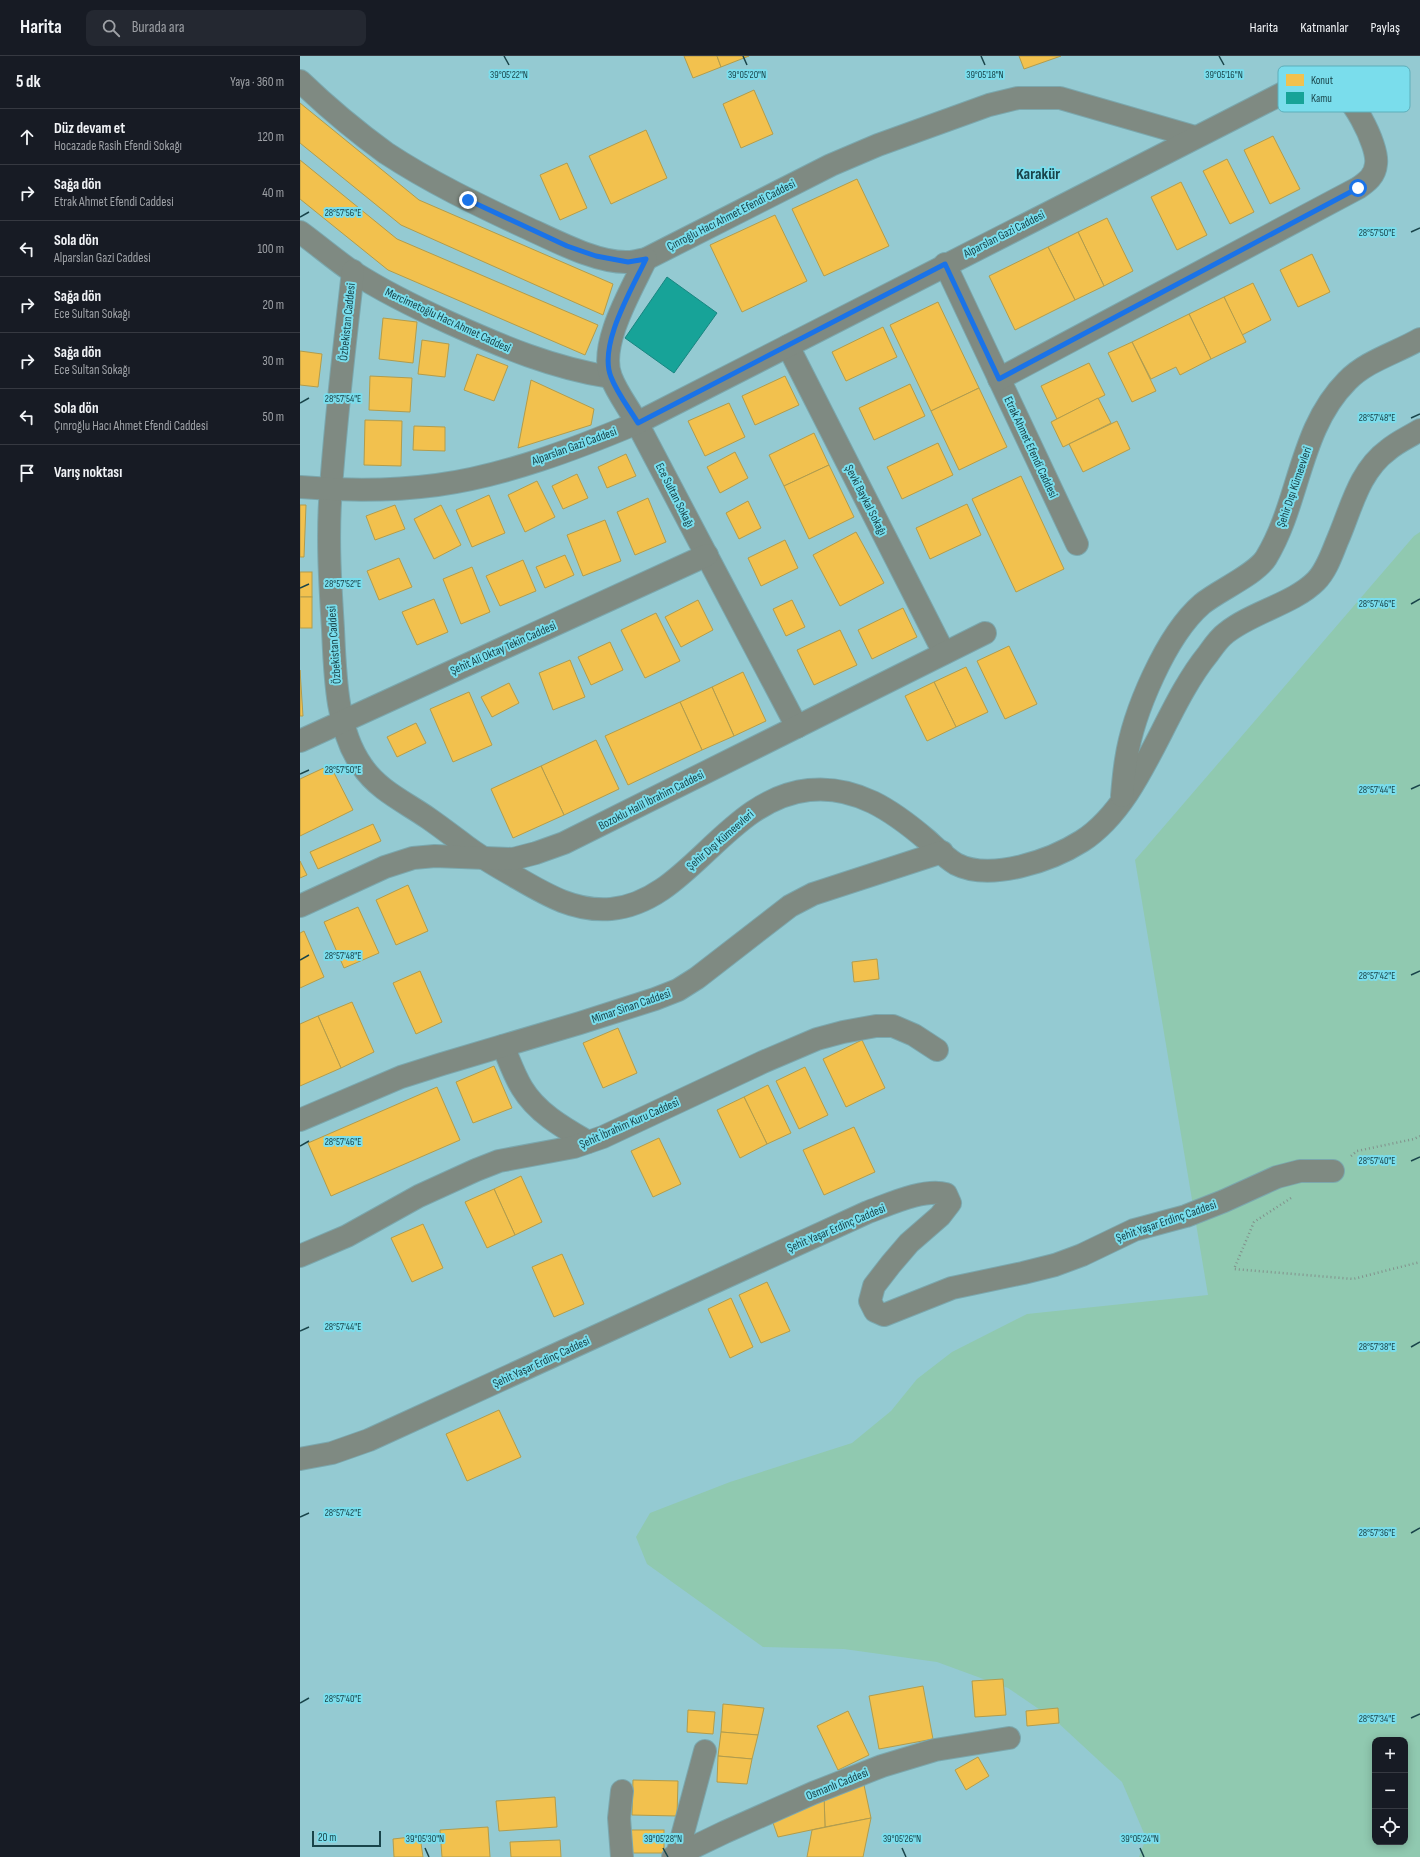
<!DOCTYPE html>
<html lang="tr">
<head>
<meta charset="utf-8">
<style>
  body { margin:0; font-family:"Sofia Sans Condensed",sans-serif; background:#242831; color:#f1f3f6 }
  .controls { position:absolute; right:12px; bottom:12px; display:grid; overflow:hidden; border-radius:8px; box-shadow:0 2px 10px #0003 }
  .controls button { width:36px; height:36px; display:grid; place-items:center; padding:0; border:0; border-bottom:1px solid #363941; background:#171b24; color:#f1f3f6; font:20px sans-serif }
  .scale { position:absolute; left:12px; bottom:10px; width:69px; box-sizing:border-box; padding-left:4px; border:2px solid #19444a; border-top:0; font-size:11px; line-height:14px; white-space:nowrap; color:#19444a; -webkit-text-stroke:3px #7addec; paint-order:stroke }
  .stop { position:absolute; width:12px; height:12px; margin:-9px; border:3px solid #1a73e8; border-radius:50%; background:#fff }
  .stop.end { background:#1a73e8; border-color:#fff; box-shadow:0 1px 4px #0008 }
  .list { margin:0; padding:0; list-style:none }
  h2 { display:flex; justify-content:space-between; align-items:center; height:52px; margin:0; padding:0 16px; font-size:17px }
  h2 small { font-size:13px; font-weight:400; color:#9ea1a6 }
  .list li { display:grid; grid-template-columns:26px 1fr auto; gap:12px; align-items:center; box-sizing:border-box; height:56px; padding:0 16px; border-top:1px solid #363941 }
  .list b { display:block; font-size:15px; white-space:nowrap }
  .list p { margin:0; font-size:13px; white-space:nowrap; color:#9ea1a6 }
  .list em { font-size:13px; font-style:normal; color:#9ea1a6 }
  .icon { flex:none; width:22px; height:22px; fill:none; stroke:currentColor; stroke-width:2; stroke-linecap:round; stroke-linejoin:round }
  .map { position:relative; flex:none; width:1120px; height:1801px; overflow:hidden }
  header { display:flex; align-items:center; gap:24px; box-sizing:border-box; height:56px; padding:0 20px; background:#171b24; border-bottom:1px solid #363941 }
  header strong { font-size:19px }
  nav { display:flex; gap:22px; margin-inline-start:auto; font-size:14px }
  .search { width:280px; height:36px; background:#242831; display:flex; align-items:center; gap:10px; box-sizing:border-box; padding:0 14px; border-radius:8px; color:#9ea1a6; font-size:15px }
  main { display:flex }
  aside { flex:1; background:#171b24 }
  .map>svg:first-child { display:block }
  .green { fill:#90c9b0; fill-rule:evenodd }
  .homes { fill:#f2c14e; stroke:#b19c4d }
  .public { fill:#17a398; stroke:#188681 }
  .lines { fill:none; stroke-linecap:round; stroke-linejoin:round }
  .minor-casing { stroke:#7ba7ad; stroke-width:24 }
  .path { stroke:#81918b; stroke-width:2.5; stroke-dasharray:1 3; stroke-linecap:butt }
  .minor { stroke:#7f8a82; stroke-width:22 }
  .route { stroke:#1a73e8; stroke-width:5 }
  .ticks { fill:none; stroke:#19444a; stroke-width:1.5 }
  .labels { text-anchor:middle; stroke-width:4; stroke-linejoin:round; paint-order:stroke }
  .street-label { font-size:12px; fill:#19444a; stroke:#7addec }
  .district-label { font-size:16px; font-weight:bold; fill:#19444a; stroke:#7addec }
  .key { fill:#7addec; stroke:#5dafbb; stroke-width:1 }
  .key-label { font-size:11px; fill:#19444a }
  .ticks-label { font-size:10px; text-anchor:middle; fill:#19444a; stroke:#7addec; stroke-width:4; stroke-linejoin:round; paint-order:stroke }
</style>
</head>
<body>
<header>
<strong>Harita</strong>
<div class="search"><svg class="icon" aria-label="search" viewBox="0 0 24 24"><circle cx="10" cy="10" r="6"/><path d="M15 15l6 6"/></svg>Burada ara</div>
<nav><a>Harita</a><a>Katmanlar</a><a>Paylaş</a></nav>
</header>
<main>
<aside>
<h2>5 dk<small>Yaya · 360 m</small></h2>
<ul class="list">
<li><svg class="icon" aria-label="ahead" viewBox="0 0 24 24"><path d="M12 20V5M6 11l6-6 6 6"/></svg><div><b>Düz devam et</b><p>Hocazade Rasih Efendi Sokağı</p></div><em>120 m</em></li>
<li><svg class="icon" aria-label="right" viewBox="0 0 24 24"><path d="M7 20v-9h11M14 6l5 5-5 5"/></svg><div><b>Sağa dön</b><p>Etrak Ahmet Efendi Caddesi</p></div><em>40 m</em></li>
<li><svg class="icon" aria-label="left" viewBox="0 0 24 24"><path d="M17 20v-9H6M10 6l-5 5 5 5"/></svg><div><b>Sola dön</b><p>Alparslan Gazi Caddesi</p></div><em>100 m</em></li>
<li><svg class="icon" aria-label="right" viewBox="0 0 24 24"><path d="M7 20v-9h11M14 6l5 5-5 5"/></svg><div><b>Sağa dön</b><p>Ece Sultan Sokağı</p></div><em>20 m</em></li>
<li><svg class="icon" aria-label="right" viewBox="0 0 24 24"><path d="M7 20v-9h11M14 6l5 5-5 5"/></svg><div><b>Sağa dön</b><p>Ece Sultan Sokağı</p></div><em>30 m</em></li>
<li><svg class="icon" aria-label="left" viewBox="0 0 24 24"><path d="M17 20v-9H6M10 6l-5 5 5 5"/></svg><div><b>Sola dön</b><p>Çınroğlu Hacı Ahmet Efendi Caddesi</p></div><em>50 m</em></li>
<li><svg class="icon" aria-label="arrive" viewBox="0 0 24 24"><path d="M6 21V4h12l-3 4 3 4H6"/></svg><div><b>Varış noktası</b></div></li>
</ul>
</aside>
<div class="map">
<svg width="1120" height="1801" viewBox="0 0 1120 1801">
  <rect width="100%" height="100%" fill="#94cad2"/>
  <!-- green -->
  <path class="green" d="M1120 476V1801H839L846 1782 822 1726 755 1664 708 1632 637 1606 544 1593 463 1591 347 1508 336 1481 350 1457 430 1426 552 1387 591 1355 617 1323 652 1296 727 1258 908 1239 835 804 1114 480ZM1075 1684H1105V1786H1075Z"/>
  <!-- homes -->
  <g class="homes">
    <path d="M384 0H417L421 11 393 22Z"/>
    <path d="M417 0H449L421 11Z"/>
    <path d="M719 0H761L724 13Z"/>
    <path d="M454 34 473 78 441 92 423 48Z"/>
    <path d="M0 47 119 144 313 228 303 259 101 169 0 87Z"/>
    <path d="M346 74 367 122 311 148 289 100Z"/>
    <path d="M973 80 1000 133 970 148 944 94Z"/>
    <path d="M927 103 954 156 930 168 903 115Z"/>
    <path d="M0 104 97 183 298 269 285 299 88 214 0 143Z"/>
    <path d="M267 107 287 152 260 164 240 119Z"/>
    <path d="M557 123 589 190 524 220 492 153Z"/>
    <path d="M881 126 907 179 877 194 851 141Z"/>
    <path d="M475 159 507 225 442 256 410 189Z"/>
    <path d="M807 162 833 215 804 230 778 176Z"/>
    <path d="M778 176 804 230 775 244 748 191Z"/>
    <path d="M748 191 775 244 715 274 689 220Z"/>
    <path d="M1012 198 1030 236 998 251 980 214Z"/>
    <path d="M953 227 971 264 942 279 924 241Z"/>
    <path d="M924 241 946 286 911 303 889 258Z"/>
    <path d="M638 246 679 332 631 355 590 269Z"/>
    <path d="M889 258 911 303 880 319 876 311 851 323 832 286Z"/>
    <path d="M83 262 117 266 113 307 79 303Z"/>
    <path d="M583 271 597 301 546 325 532 296Z"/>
    <path d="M122 284 149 288 145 321 118 318Z"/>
    <path d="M832 286 856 335 832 346 808 297Z"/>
    <path d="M0 295 22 298 18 331 0 329Z"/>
    <path d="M177 298 208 310 194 345 164 334Z"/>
    <path d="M789 307 805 339 757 363 741 330Z"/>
    <path d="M70 320 112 322 110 356 69 354Z"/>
    <path d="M485 320 499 349 455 369 442 340Z"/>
    <path d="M231 324 294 353 291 369 218 392Z"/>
    <path d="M610 328 625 360 574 384 559 352Z"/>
    <path d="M679 332 707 391 659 414 631 355Z"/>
    <path d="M798 342 811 367 763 391 751 366Z"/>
    <path d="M429 347 445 381 405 400 388 365Z"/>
    <path d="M65 364 102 365 101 410 64 409Z"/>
    <path d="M817 365 830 393 783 416 769 388Z"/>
    <path d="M114 370 145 371V395L113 394Z"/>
    <path d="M514 377 529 409 484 430 469 399Z"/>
    <path d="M638 387 653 419 602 443 587 411Z"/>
    <path d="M435 396 448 422 420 437 407 411Z"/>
    <path d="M326 398 336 420 307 432 298 411Z"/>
    <path d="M529 409 554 461 509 483 484 430Z"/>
    <path d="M277 418 288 442 263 453 252 430Z"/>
    <path d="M721 420 764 513 716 536 672 443Z"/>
    <path d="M237 425 255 461 225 476 208 439Z"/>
    <path d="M189 439 205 477 172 491 156 454Z"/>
    <path d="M348 442 366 486 335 499 317 456Z"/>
    <path d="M448 445 461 472 439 483 426 457Z"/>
    <path d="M667 448 681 479 630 503 616 472Z"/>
    <path d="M0 449H6L4 501H0Z"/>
    <path d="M95 449 105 473 75 484 66 460Z"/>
    <path d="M141 449 161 489 134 503 114 463Z"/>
    <path d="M305 464 321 505 283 520 267 479Z"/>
    <path d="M556 476 584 527 540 550 513 499Z"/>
    <path d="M485 484 498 512 461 530 448 502Z"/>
    <path d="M265 499 274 519 245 532 236 511Z"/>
    <path d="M99 502 112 531 79 544 67 515Z"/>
    <path d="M223 504 236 535 200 550 186 520Z"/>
    <path d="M172 511 190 556 161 568 143 523Z"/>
    <rect x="0" y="516" width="12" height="25"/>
    <rect x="0" y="541" width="12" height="31"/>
    <path d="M134 543 148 576 117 589 102 556Z"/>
    <path d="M398 544 413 574 381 591 365 561Z"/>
    <path d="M492 544 505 571 486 580 473 553Z"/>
    <path d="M603 552 617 581 572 603 558 574Z"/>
    <path d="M356 557 380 605 345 622 321 574Z"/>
    <path d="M540 574 557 609 514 629 497 594Z"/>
    <path d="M310 586 323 614 291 629 278 601Z"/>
    <path d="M709 590 737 648 705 663 677 605Z"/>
    <path d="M270 604 285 641 253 654 239 617Z"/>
    <path d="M666 611 688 656 656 671 634 626Z"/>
    <path d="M0 614 3 660H0Z"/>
    <path d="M443 616 466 665 434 680 412 631Z"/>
    <path d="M634 626 656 671 627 685 605 640Z"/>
    <path d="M209 627 219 647 192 661 181 641Z"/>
    <path d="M412 631 434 680 402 694 380 646Z"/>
    <path d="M169 636 192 689 153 706 130 653Z"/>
    <path d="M380 646 402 694 328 729 305 680Z"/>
    <path d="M116 667 126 687 97 701 87 681Z"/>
    <path d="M296 684 319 733 264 759 241 710Z"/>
    <path d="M30 709 53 754 0 780V723Z"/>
    <path d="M241 710 264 759 213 782 191 733Z"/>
    <path d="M73 768 81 785 18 813 10 796Z"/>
    <path d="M0 805 7 819 0 822Z"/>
    <path d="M108 829 128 875 96 889 76 844Z"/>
    <path d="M58 851 79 897 44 912 24 866Z"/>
    <path d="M4 875 24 921 0 932V877Z"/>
    <path d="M577 903 579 923 554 926 552 906Z"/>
    <path d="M120 915 142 966 116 978 93 927Z"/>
    <path d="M52 946 74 996 41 1012 18 960Z"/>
    <path d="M18 960 41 1012 0 1030V968Z"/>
    <path d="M318 972 337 1017 303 1032 283 987Z"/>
    <path d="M562 984 585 1032 546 1051 523 1003Z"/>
    <path d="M194 1010 212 1052 173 1067 156 1026Z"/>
    <path d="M505 1011 528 1059 499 1073 476 1025Z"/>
    <path d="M468 1029 491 1077 467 1088 444 1041Z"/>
    <path d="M137 1031 160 1084 31 1140 8 1087Z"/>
    <path d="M444 1041 467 1088 440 1102 417 1054Z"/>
    <path d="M554 1071 575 1116 524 1139 503 1094Z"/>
    <path d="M359 1082 381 1128 353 1141 331 1095Z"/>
    <path d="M221 1120 242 1166 215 1179 194 1133Z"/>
    <path d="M194 1133 215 1179 187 1192 165 1146Z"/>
    <path d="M123 1168 143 1212 112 1226 91 1182Z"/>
    <path d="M262 1198 284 1248 254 1261 232 1211Z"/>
    <path d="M467 1226 490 1275 461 1287 439 1239Z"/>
    <path d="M431 1242 453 1291 430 1302 408 1253Z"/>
    <path d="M199 1354 221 1401 167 1425 146 1378Z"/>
    <path d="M703 1623 706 1659 675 1661 672 1625Z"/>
    <path d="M623 1630 633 1683 579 1693 569 1640Z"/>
    <path d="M423 1648 464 1652 458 1679 421 1676Z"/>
    <path d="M758 1652 759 1667 727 1670 726 1655Z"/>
    <path d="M388 1654 415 1656 413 1678 387 1676Z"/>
    <path d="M548 1655 569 1699 538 1714 517 1670Z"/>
    <path d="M421 1676 458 1679 452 1703 418 1700Z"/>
    <path d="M418 1700 452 1703 447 1728 417 1726Z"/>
    <path d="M678 1701 689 1720 666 1734 655 1714Z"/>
    <path d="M333 1724 378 1725 377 1760 332 1759Z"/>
    <path d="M564 1729 571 1762 525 1771 524 1738Z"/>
    <path d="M524 1738 525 1771 478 1781 471 1761Z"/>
    <path d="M255 1741 257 1771 199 1775 196 1745Z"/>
    <path d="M571 1762 563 1801H507L512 1774Z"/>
    <path d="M188 1771 190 1801H142L140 1774Z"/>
    <rect x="329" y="1774" width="35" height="23"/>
    <path d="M120 1780 123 1801H94L93 1783Z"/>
    <path d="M260 1784 261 1801H211L210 1786Z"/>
  </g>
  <!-- public -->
  <path class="public" d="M367 221 417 257 374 317 325 282Z"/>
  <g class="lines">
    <!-- minor casing -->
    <g class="minor-casing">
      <g id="minor">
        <path d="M0 25C26 50 57 76 86 97 130 126 178 149 225 171 254 184 296 207 328 206 333 206 340 204 346 203L531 109 578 89 689 49 718 42H760L895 81"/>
        <path d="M0 176C18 189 35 204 53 216 84 236 117 252 150 267 203 291 253 312 310 321"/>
        <path d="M346 203C332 233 298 289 311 321 317 337 329 352 337 367L497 671"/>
        <path d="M645 208 777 488"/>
        <path d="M53 215C45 287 36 359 31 432 27 479 30 526 33 573 35 617 36 674 62 710 78 734 105 746 128 762 141 771 154 781 166 790 182 802 198 811 214 820 245 838 274 856 311 853 389 846 425 743 509 734 556 729 593 755 627 784 636 792 646 802 656 808 691 826 752 804 782 785 842 746 863 653 908 598 913 591 919 582 926 577 952 556 993 548 1016 525 1027 514 1032 497 1038 483 1051 453 1059 415 1088 394 1097 386 1109 381 1120 374"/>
        <path d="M488 290 644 597"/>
        <path d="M0 431C46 435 92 435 137 429 204 420 275 393 337 367L997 30C1007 28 1020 24 1031 28 1049 33 1079 89 1076 108 1075 120 1067 126 1058 132L699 323"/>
        <path d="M0 685 407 499"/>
        <path d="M822 740C823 728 824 716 826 704 833 657 866 579 902 548 919 534 955 519 966 502 1000 446 999 373 1047 325 1066 305 1096 297 1120 283"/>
        <path d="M0 850 85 811 113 802 135 800 213 803 236 797 264 787 685 577"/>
        <path d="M203 990C209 1004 214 1019 222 1032 237 1057 264 1072 288 1086"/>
        <path d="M0 1064 101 1021 142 1008 280 967 355 943 378 934 397 922 490 850 513 838 642 796"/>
        <path d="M0 1200 47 1180 119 1140 176 1114 199 1105 274 1091 303 1081 463 1006 517 983 543 976 576 970H593L614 979 637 994"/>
        <path d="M0 1403 32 1397 69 1384 568 1156C590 1148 624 1132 646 1138L650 1147 640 1160 609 1187 591 1208 574 1230 570 1245 575 1255 584 1259 652 1232 723 1217 755 1209 782 1199 834 1174 886 1160 924 1145 977 1121 1000 1115H1033"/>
        <path d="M322 1735 319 1762 322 1801"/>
        <path d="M377 1799 405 1695"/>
        <path d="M373 1801 425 1776 513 1737 582 1710 635 1694 709 1682"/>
      </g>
    </g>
    <!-- path -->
    <g class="path">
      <path d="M1051 1100 1057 1095 1114 1083 1120 1080"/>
      <path d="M991 1142 954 1166 934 1213 1053 1223 1120 1206"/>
    </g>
    <!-- minor -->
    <use href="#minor" class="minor"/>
  </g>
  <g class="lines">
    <!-- route -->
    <path class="route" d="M168 144 267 190 296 200 328 206 346 203C332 233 298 289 311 321 317 337 329 352 338 367L645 208 699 323 1058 132"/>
  </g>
  <!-- ticks -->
  <path class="ticks" d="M204 0 209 9M443 0 447 9M681 0 685 9M919 0 924 9M0 161 9 156M1111 176 1120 172M0 347 9 342M1111 362 1120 358M0 532 9 528M1111 548 1120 543M0 718 9 714M1111 733 1120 729M0 904 9 899M1111 919 1120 915M0 1090 9 1085M1111 1105 1120 1101M0 1275 9 1271M1111 1291 1120 1286M0 1461 9 1457M1111 1477 1120 1472M0 1647 9 1642M1111 1662 1120 1658M125 1792 129 1801M363 1792 368 1801M602 1792 606 1801M840 1792 844 1801"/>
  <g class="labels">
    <!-- street labels -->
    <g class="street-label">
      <text transform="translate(431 159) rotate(-27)" y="4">Çınroğlu Hacı Ahmet Efendi Caddesi</text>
      <text transform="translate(704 178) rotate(-27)" y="4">Alparslan Gazi Caddesi</text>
      <text transform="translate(148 264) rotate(25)" y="4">Mercimetoğlu Hacı Ahmet Caddesi</text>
      <text transform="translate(47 266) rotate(-84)" y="4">Özbekistan Caddesi</text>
      <text transform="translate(274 390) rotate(-20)" y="4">Alparslan Gazi Caddesi</text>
      <text transform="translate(731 391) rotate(65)" y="4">Etrak Ahmet Efendi Caddesi</text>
      <text transform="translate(994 431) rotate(-71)" y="4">Şehir Dışı Kümeevleri</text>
      <text transform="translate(375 439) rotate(63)" y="4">Ece Sultan Sokağı</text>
      <text transform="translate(566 444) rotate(63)" y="4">Şevki Baykal Sokağı</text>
      <text transform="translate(34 589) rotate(-94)" y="4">Özbekistan Caddesi</text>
      <text transform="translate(203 592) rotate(-24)" y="4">Şehit Ali Oktay Tekin Caddesi</text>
      <text transform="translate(351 744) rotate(-27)" y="4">Bozoklu Halil İbrahim Caddesi</text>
      <text transform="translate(420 784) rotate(-41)" y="4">Şehir Dışı Kümeevleri</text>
      <text transform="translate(331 950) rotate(-19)" y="4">Mimar Sinan Caddesi</text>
      <text transform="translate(329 1067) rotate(-24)" y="4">Şehit İbrahim Kuru Caddesi</text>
      <text transform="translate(866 1165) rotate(-19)" y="4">Şehit Yaşar Erdinç Caddesi</text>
      <text transform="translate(536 1172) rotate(-23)" y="4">Şehit Yaşar Erdinç Caddesi</text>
      <text transform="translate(241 1306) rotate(-25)" y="4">Şehit Yaşar Erdinç Caddesi</text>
      <text transform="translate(537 1728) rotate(-22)" y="4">Osmanlı Caddesi</text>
    </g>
    <!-- district labels -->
    <g class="district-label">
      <text x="738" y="123">Karakür</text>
    </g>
  </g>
  <!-- legend -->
  <rect x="978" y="10" width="132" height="46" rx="6" class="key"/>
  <rect x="986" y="18" width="18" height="12" fill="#f2c14e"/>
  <rect x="986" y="36" width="18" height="12" fill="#17a398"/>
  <g class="key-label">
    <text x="1011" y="28">Konut</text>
    <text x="1011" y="46">Kamu</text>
  </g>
  <g class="ticks-label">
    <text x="209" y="22">39°05'22"N</text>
    <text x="447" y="22">39°05'20"N</text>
    <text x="685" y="22">39°05'18"N</text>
    <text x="924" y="22">39°05'16"N</text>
    <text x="43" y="160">28°57'56"E</text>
    <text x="1077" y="180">28°57'50"E</text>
    <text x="43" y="346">28°57'54"E</text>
    <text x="1077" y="365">28°57'48"E</text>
    <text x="43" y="531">28°57'52"E</text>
    <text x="1077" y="551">28°57'46"E</text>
    <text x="43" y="717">28°57'50"E</text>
    <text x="1077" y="737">28°57'44"E</text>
    <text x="43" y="903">28°57'48"E</text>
    <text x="1077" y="923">28°57'42"E</text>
    <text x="43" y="1089">28°57'46"E</text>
    <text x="1077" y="1108">28°57'40"E</text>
    <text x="43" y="1274">28°57'44"E</text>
    <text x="1077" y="1294">28°57'38"E</text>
    <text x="43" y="1460">28°57'42"E</text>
    <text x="1077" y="1480">28°57'36"E</text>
    <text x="43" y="1646">28°57'40"E</text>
    <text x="1077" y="1666">28°57'34"E</text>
    <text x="125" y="1786">39°05'30"N</text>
    <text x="363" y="1786">39°05'28"N</text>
    <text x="602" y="1786">39°05'26"N</text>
    <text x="840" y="1786">39°05'24"N</text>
  </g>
</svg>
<div class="controls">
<button>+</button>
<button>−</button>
<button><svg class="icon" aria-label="locate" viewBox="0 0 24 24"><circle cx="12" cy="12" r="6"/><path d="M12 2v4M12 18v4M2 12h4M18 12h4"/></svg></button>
</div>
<div class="scale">20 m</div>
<div class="stop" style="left:1058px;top:132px"></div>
<div class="stop end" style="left:168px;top:144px"></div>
</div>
</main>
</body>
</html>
